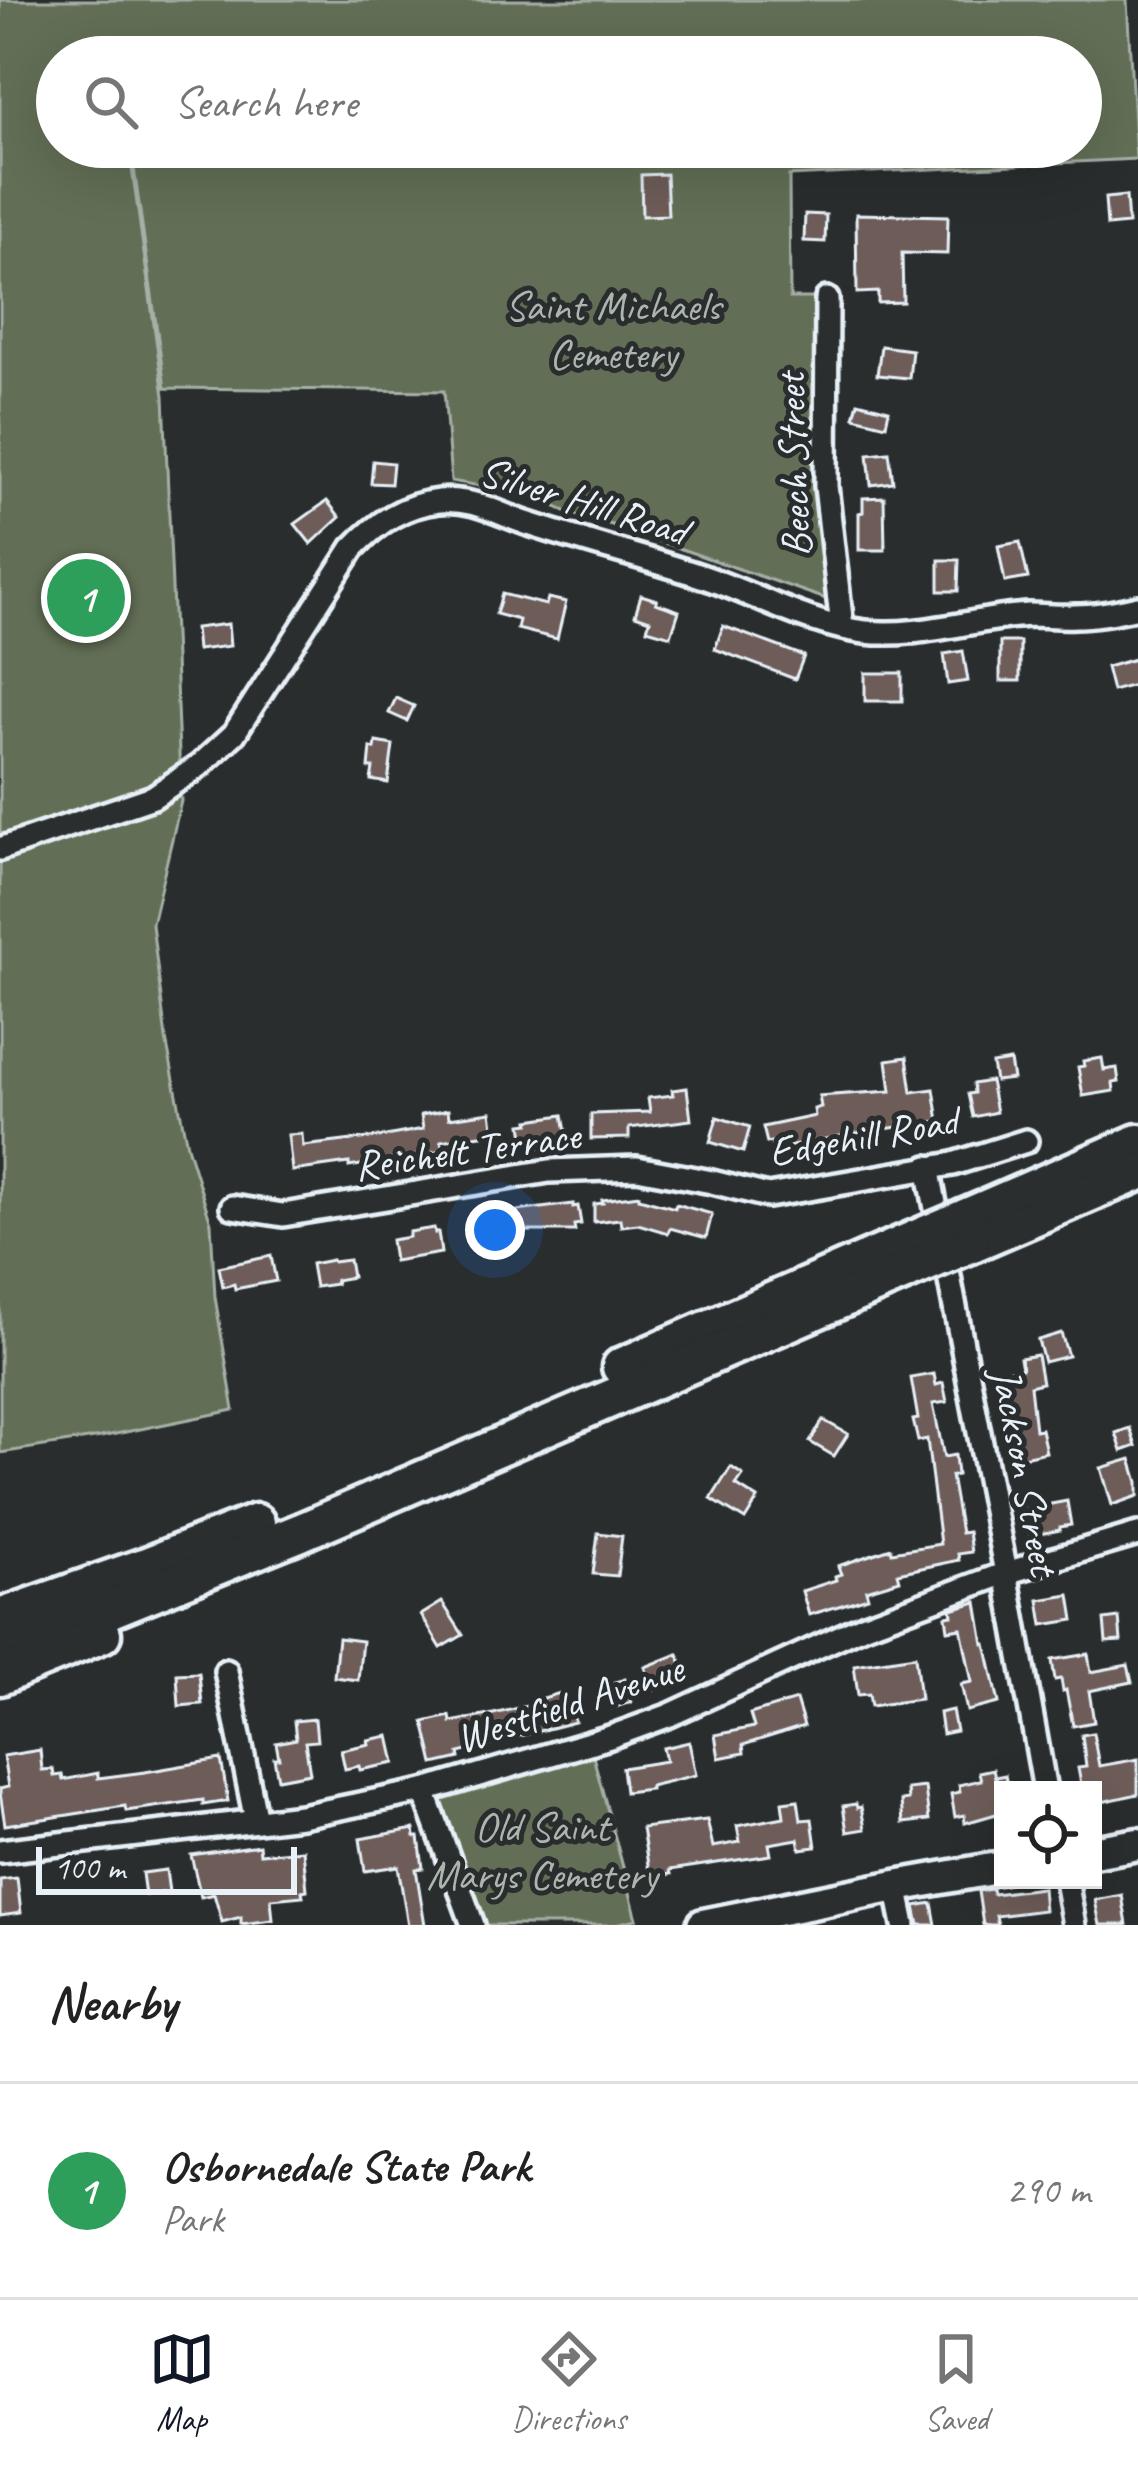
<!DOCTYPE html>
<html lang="en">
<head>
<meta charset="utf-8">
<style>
  body { margin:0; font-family:Caveat,sans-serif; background:#f6f6f6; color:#222 }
  .controls { position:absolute; right:36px; bottom:36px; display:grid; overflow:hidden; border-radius:0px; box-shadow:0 12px 48px #0002 }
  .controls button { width:108px; height:108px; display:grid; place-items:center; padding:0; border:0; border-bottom:3px solid #e0e0e0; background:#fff; color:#222; font:60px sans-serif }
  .scale { position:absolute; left:36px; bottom:30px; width:261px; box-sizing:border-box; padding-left:12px; border:6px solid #e8f1f8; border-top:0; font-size:33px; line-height:42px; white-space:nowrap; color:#e8f1f8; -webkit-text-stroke:9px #2a2d2e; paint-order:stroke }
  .you { position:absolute; left:495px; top:1230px; width:42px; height:42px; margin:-30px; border:9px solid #fff; border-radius:50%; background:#1a73e8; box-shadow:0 0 0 18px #1a73e833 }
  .badge { display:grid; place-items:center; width:78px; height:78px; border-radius:50%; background:#111827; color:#fff; font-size:39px; font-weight:700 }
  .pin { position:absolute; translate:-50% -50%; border:6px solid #fff; box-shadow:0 3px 12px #0006 }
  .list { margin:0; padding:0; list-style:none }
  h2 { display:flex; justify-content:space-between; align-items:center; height:156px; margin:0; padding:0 48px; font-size:51px }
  h2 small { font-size:39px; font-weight:400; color:#767676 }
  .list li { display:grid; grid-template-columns:78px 1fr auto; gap:36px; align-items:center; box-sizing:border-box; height:216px; padding:0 48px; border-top:3px solid #e0e0e0 }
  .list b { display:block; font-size:45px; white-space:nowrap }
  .list p { margin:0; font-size:39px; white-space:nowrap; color:#767676 }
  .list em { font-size:39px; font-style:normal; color:#767676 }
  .icon { flex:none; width:66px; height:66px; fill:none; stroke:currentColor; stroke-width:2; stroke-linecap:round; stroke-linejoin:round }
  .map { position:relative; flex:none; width:1138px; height:1925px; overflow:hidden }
  .search { position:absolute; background:#fff; box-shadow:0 12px 48px #0002; left:36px; right:36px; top:36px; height:132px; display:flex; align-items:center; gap:30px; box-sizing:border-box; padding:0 42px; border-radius:66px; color:#767676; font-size:45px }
  .sheet { height:372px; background:#fff }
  nav { display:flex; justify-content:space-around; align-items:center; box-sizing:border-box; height:168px; border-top:3px solid #e0e0e0; background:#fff; font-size:33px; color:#767676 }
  nav a { display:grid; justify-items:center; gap:6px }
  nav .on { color:#111827 }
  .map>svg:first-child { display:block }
  .green { fill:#626e55; stroke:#a5b0a6; stroke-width:3 }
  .building { fill:#6d5b59; stroke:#e8f1f8; stroke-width:3 }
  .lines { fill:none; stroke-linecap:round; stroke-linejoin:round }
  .minor-casing { stroke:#e8f1f8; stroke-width:30 }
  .secondary-casing { stroke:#e8f1f8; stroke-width:39 }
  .motorway-casing { stroke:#e8f1f8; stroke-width:45 }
  .minor { stroke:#2a2d2e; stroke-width:21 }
  .secondary { stroke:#2a2d2e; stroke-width:30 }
  .motorway { stroke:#2a2d2e; stroke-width:36 }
  .motorway-bridge-casing { stroke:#e8f1f8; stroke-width:45; stroke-linecap:butt }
  .motorway-bridge { stroke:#2a2d2e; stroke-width:36 }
  .labels { text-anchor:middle; stroke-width:10; stroke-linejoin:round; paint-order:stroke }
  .park-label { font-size:42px; fill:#acb6af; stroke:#2a2d2e }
  .street-label { font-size:42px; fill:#e8f1f8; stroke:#2a2d2e }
</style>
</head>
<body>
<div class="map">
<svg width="1138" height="1925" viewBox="0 0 1138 1925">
  <rect width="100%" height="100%" fill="#2a2d2e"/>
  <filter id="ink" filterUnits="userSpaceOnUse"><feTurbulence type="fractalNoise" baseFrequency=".00833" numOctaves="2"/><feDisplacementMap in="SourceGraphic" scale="24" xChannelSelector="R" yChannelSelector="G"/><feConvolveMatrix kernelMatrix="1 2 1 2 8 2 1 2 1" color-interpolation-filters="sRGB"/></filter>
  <g filter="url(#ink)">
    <!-- green -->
    <g class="green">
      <path d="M0 0H1127L1136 159 789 176 790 298H814V487L826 599 612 525 572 514 527 494 451 481 444 391 165 388 131 147H1081V57H57V147H129L164 396 181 801 152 924 166 1039 187 1146 211 1223 215 1297 234 1410 101 1437 0 1453Z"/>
      <path d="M593 1756 637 1919 612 1925H482L440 1801Z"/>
    </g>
    <!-- building -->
    <g class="building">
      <path d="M666 174 668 215 642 216 641 175Z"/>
      <path d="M1126 196 1128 224 1107 226 1105 198Z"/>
      <path d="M805 214 826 215 825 242 804 241Z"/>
      <path d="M856 214 948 216 947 254 902 253 903 302 878 303V292L857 293Z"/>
      <path d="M881 346 912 350 909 378 877 375Z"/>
      <path d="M858 402 889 410 886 425 854 417Z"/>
      <path d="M889 452 893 482 871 485 868 454Z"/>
      <path d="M373 461 393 463 391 484 371 483Z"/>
      <path d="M884 497 885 550H859V513L863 512V498Z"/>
      <path d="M327 501 340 517 311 544 295 524Z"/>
      <path d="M1020 542 1028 578 1005 582 998 546Z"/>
      <path d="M939 560H959L958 591H939Z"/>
      <path d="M502 594 546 605 548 598 566 602 557 639 517 629 519 620 496 614Z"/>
      <path d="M641 595 657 600 656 603 679 611 671 636 647 629 650 620 635 615Z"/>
      <path d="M228 624 230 646 197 650 195 628Z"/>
      <path d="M723 626 804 656 795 679 715 649Z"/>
      <rect x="1000" y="642" width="20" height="39"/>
      <path d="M963 651 968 681 948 684 944 654Z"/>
      <path d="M1138 658V684L1112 691 1106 667Z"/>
      <rect x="865" y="673" width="37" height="28"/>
      <path d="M396 698 414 706 407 721 389 713Z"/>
      <path d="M376 742 393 745 388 783 371 780 373 768H369L371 748 375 749Z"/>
      <path d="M907 1057 912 1092 934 1089 939 1121 850 1134 773 1150 771 1142 767 1143 763 1127 815 1116 814 1109 821 1107 819 1096 891 1091 887 1060Z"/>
      <path d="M1102 1058 1104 1070 1117 1068 1119 1082 1113 1083 1114 1091 1083 1096 1078 1067 1084 1066 1083 1061Z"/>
      <path d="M1010 1061 1013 1079 995 1081 992 1064Z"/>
      <path d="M990 1081 996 1112 973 1117 968 1094 974 1093 973 1084Z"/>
      <path d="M687 1088 691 1120 629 1128V1138L591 1139V1114L650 1112 648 1098 673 1095 672 1090Z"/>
      <path d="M448 1110 449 1118 491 1112 494 1133 441 1141 443 1151 349 1167V1163L292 1171 288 1135 302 1134 303 1146 386 1136 423 1129 421 1115Z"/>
      <path d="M563 1115 568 1143 534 1148 533 1142 525 1143 522 1124 530 1123 529 1120Z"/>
      <path d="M717 1117 750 1127 743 1152 710 1142Z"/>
      <path d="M639 1195V1198L675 1208 676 1204 712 1214 706 1238 670 1228 668 1233 638 1224 621 1226 620 1219 594 1222V1204L603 1203 602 1200Z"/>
      <path d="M573 1204V1207L578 1206 581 1224 574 1225 575 1231H519L517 1211Z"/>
      <path d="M434 1228 435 1233 438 1232 441 1253 394 1261 391 1240 409 1237V1232Z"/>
      <path d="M271 1256 276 1281 235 1289 234 1284 223 1287 219 1267Z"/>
      <path d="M332 1260 333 1262 349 1260 352 1277 335 1280 336 1284 315 1287 311 1264Z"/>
      <path d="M1061 1333 1068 1356 1044 1362 1038 1340Z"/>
      <path d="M1037 1355 1042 1383 1030 1386 1035 1430 1041 1429 1046 1452 1014 1459 1009 1435H1013L1008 1390 1004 1391 1001 1372 1022 1368 1020 1358Z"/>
      <path d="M934 1374 936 1385 943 1383 947 1402 933 1404 944 1457 955 1455 957 1475 951 1476 961 1533 968 1532 971 1552 958 1554 959 1560 898 1573 900 1580 866 1590 868 1597 809 1615 802 1591 836 1580 835 1576 841 1574 838 1566 891 1548 892 1552 940 1544 927 1439 918 1441 913 1420 918 1419 911 1378Z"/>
      <path d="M823 1420 848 1434 834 1456 810 1442Z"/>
      <path d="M1130 1428 1136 1446 1122 1451 1116 1433Z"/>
      <path d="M1131 1459 1138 1482V1496L1112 1505 1101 1468Z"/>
      <path d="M731 1467 743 1475 736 1485 758 1499 745 1520 711 1499Z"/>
      <path d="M1067 1501 1071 1525 1060 1527V1530L1030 1536 1025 1509Z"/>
      <path d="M598 1533 622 1536 617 1576 593 1574Z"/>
      <path d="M1070 1595 1074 1620 1043 1625 1039 1600Z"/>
      <path d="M442 1602 463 1635 441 1648 421 1615Z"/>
      <path d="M977 1602 984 1644H986L999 1703 967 1711 961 1684 972 1682 961 1628 948 1630 946 1616 952 1615 951 1609Z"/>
      <path d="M1119 1618 1121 1641 1106 1642 1104 1620Z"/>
      <path d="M338 1638 362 1641 358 1680 334 1677Z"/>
      <path d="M678 1654 683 1667 669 1672 673 1683 654 1690 645 1667Z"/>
      <path d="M1088 1654 1091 1672 1128 1665 1132 1682 1089 1691 1094 1722 1073 1726 1066 1690 1063 1691 1061 1679 1055 1680 1052 1660Z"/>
      <path d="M915 1656 920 1699 871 1706 869 1694 858 1695 854 1665Z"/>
      <path d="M199 1673 202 1704 179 1706 177 1674Z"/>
      <path d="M625 1679 631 1702 612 1708 609 1698 605 1699 601 1686Z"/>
      <path d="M560 1693 563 1702 569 1700 575 1722 496 1742V1744L459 1753 460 1758 434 1764 424 1722 450 1716 451 1722 489 1715 544 1702 543 1698Z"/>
      <path d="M796 1700 804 1726 743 1745 744 1753 719 1758 715 1735 754 1727 750 1714Z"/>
      <path d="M952 1710 956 1731 942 1734 939 1713Z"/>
      <path d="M315 1719 317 1741 305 1742 310 1773 278 1779 274 1758H279L276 1743 296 1739 294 1721Z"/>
      <path d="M1093 1733 1099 1766 1138 1759V1794L1093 1804V1790H1082L1078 1768 1086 1767 1082 1735Z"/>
      <path d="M389 1736 395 1763 360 1770 359 1766 345 1769 341 1750 369 1744 368 1740Z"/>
      <path d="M689 1742 696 1775 650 1786V1789L625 1792 622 1768 666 1761 663 1748Z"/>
      <path d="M40 1750 42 1770 53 1769 54 1776 62 1775 63 1780 98 1773V1778L145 1772 221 1759 228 1801 203 1805V1800L126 1811 125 1806 5 1825 0 1793V1789L8 1787 3 1756Z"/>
      <path d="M993 1769 995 1777 1005 1775 1008 1790H1003V1812L965 1823 964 1815 955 1817 951 1794 960 1792 959 1785 981 1780 979 1772Z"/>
      <path d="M925 1787 929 1820 903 1823 901 1801 908 1800 907 1789Z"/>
      <path d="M798 1800 801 1820 812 1819 816 1847 800 1849 798 1839 769 1844 771 1855 670 1870 671 1874 650 1877 642 1828 707 1820 713 1847 740 1842 737 1826 784 1817 782 1802Z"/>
      <path d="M856 1804 857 1808 861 1807 865 1829 847 1832 843 1806Z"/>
      <path d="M414 1829 415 1837H419L423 1868 416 1869 425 1925H408L398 1866 365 1871 360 1839Z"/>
      <path d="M259 1845 260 1854 303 1850 307 1890 302 1891 303 1896 271 1899 273 1920 241 1924V1917L222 1922 214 1894 201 1897 191 1855Z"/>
      <path d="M166 1870 169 1892 145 1895 142 1873Z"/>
      <path d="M17 1878 21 1913 0 1916V1880Z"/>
      <path d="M1042 1888 1044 1910 996 1916 998 1925H983L978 1891 992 1889 993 1894Z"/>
      <path d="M1122 1895 1127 1925H1100L1095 1900Z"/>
      <path d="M932 1903 936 1925H919L915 1906Z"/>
    </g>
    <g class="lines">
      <!-- minor casing -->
      <g class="minor-casing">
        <g id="minor">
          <path d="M827 299 826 486 842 627"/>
          <path d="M0 849 153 797 199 766 234 734 353 548C377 523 403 505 439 501 470 497 497 513 526 523 584 542 643 557 701 576 755 594 808 625 865 632 920 638 975 618 1029 615 1044 615 1060 617 1075 616 1096 616 1117 612 1138 607"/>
          <path d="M928 1167 1006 1573 1045 1790"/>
          <path d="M232 1207 283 1215 549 1171 637 1168 712 1182 768 1196 953 1164 1026 1141"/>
          <path d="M226 1671 256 1821"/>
          <path d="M424 1791 473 1925"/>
          <path d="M0 1851 301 1816 424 1791 610 1737 670 1715 865 1625 1006 1573 1138 1534"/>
          <path d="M1066 1880 1074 1925"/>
          <path d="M896 1886 904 1925"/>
        </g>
      </g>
      <!-- secondary casing -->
      <g class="secondary-casing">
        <g id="secondary">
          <path d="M1093 1852 1138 1844"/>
          <path d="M703 1925 896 1886 1003 1867"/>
        </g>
      </g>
      <!-- motorway casing -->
      <g class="motorway-casing">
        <g id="motorway">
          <path d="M965 1218 1138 1143"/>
          <path d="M970 1244 1138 1172"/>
          <path d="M621 1367 904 1244"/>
          <path d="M0 1618 144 1567 256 1523"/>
          <path d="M0 1646 108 1610 301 1532 907 1271"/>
          <path d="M0 1676 102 1634"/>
        </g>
      </g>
      <!-- minor -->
      <use href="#minor" class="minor"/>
      <!-- secondary -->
      <use href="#secondary" class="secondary"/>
      <!-- motorway -->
      <use href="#motorway" class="motorway"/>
      <!-- motorway-bridge casing -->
      <g class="motorway-bridge-casing">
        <g id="motorway-bridge">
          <path d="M904 1244 965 1218"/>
          <path d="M907 1271 970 1244"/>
        </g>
      </g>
      <!-- motorway-bridge -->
      <use href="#motorway-bridge" class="motorway-bridge"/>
    </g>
  </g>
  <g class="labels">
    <!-- park labels -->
    <g class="park-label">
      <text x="613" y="320">Saint Michaels<tspan x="613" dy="48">Cemetery</tspan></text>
      <text x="542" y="1841">Old Saint<tspan x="542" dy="48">Marys Cemetery</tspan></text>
    </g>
    <!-- street labels -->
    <g class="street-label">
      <text transform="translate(792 465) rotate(-92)" y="15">Beech Street</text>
      <text transform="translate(584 500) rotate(17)" y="15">Silver Hill Road</text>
      <text transform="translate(863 1135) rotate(-10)" y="15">Edgehill Road</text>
      <text transform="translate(467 1149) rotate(-8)" y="15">Reichelt Terrace</text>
      <text transform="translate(1026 1471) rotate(79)" y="15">Jackson Street</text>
      <text transform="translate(569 1702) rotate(-18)" y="15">Westfield Avenue</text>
    </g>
  </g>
</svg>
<div class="controls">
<button><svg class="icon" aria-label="locate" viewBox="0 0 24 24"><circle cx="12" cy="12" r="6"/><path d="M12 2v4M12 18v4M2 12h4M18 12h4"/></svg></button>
</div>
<div class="scale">100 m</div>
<div class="you"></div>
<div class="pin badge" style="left:86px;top:598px;background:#2e9e5b">1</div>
<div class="search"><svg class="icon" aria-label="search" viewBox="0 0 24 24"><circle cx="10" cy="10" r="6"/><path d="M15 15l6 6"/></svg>Search here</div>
</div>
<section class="sheet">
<h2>Nearby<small></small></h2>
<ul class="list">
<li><span class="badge" style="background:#2e9e5b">1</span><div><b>Osbornedale State Park</b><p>Park</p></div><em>290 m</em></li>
</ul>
</section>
<nav>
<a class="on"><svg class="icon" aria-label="map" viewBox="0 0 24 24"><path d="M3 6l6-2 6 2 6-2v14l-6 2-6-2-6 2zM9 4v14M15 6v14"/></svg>Map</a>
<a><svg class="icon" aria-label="directions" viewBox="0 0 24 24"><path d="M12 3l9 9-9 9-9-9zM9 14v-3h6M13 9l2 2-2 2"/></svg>Directions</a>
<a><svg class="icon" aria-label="saved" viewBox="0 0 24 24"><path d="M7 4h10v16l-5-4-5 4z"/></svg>Saved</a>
</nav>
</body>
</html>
